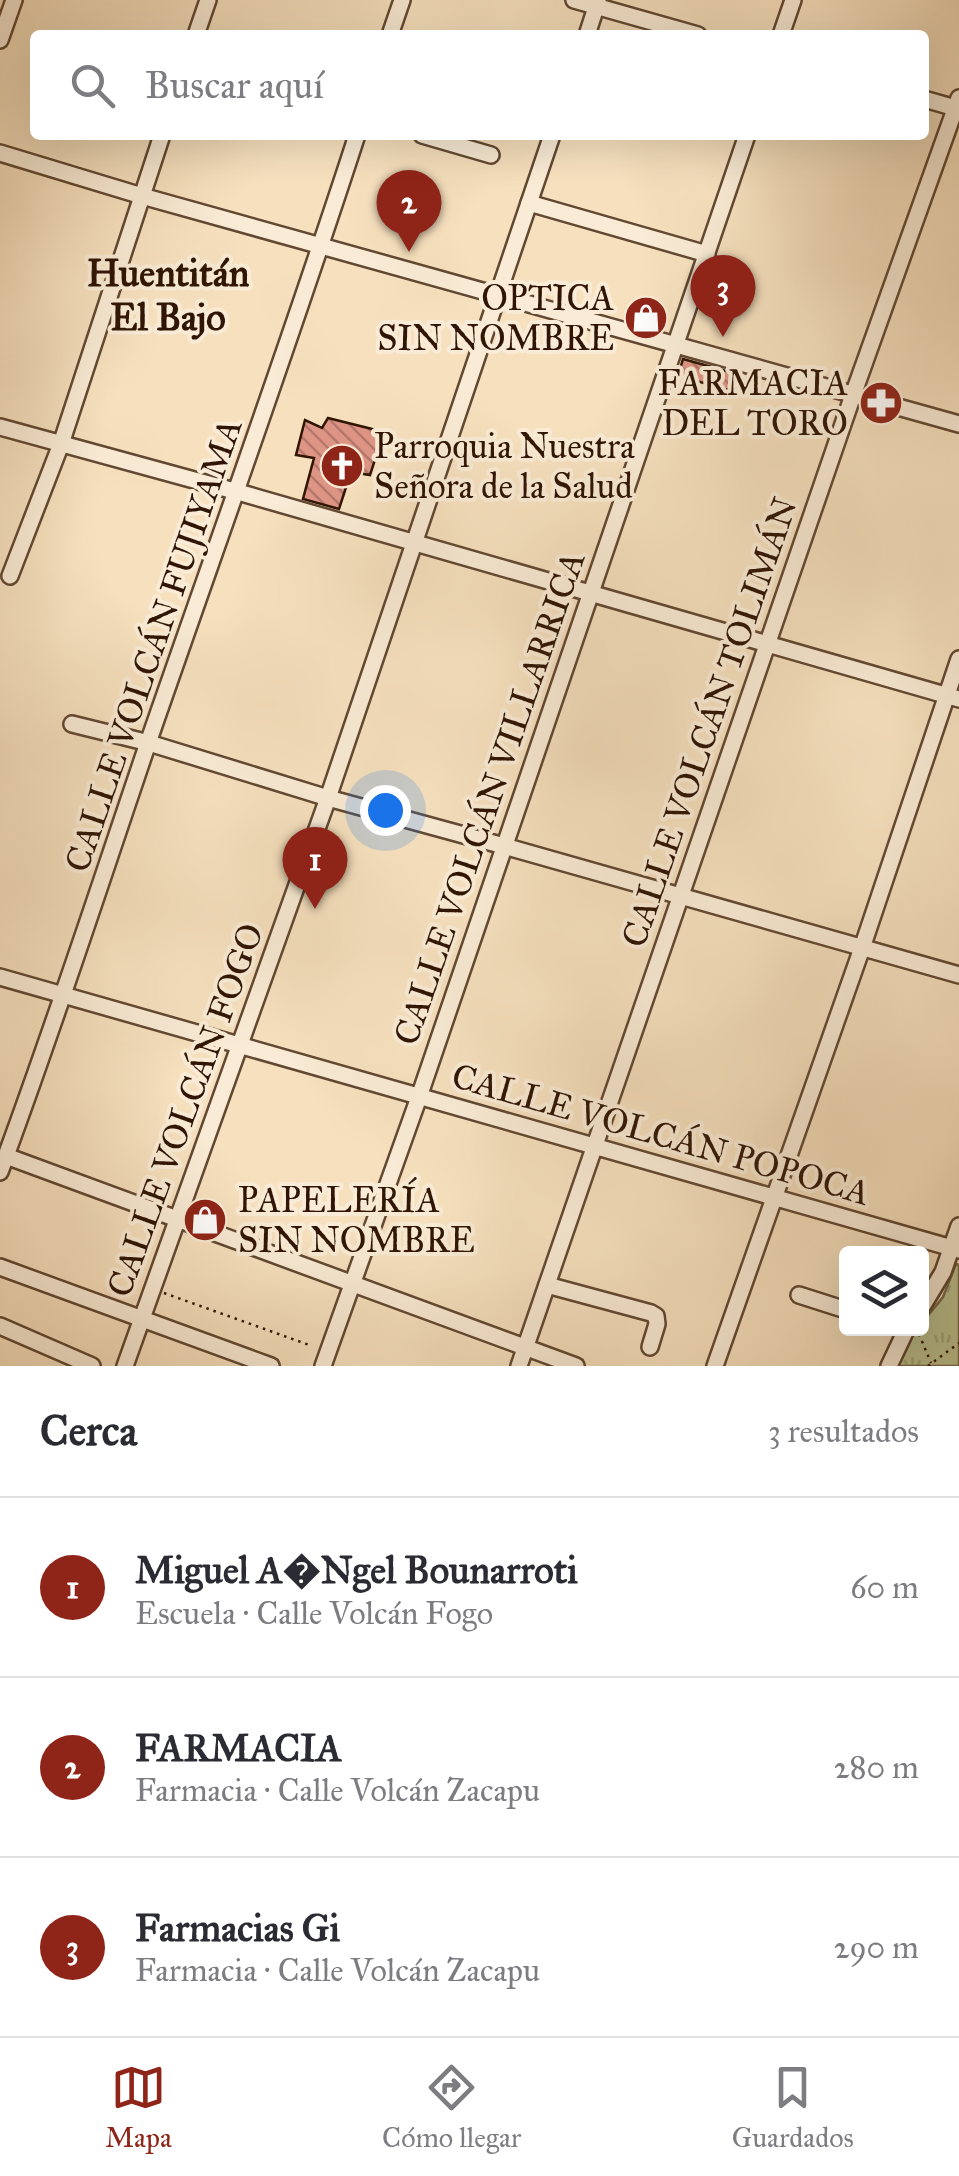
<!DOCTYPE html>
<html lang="es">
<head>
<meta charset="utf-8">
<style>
  body { margin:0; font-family:"IM FELL Great Primer",serif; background:#f2f2f3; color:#2b2b33 }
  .controls { position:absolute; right:30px; bottom:30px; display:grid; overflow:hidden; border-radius:10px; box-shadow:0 10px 40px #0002 }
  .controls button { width:90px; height:90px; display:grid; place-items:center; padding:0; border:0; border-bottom:2px solid #e1e1e2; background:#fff; color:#2b2b33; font:50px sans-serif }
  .you { position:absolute; left:385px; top:810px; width:35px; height:35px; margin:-25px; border:8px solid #fff; border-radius:50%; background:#1a73e8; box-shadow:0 0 0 15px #1a73e833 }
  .badge { display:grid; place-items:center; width:65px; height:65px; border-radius:50%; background:#8f2418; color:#fff; font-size:32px; font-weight:700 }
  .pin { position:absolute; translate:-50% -82px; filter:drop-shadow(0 2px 5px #0008) }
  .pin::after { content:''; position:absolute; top:52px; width:35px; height:30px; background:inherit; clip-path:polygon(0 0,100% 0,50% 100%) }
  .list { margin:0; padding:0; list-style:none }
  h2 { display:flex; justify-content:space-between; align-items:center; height:130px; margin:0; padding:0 40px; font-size:42px }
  h2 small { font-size:32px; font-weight:400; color:#7c7c81 }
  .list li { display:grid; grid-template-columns:65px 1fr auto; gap:30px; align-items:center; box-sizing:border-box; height:180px; padding:0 40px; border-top:2px solid #e1e1e2 }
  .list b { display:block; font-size:38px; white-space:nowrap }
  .list p { margin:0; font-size:32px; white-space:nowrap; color:#7c7c81 }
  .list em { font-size:32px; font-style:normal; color:#7c7c81 }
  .icon { flex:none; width:55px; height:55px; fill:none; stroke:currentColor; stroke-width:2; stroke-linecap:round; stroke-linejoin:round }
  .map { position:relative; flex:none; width:959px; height:1366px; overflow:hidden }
  .search { position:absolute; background:#fff; box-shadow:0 10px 40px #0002; left:30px; right:30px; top:30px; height:110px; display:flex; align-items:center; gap:25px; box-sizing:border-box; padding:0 35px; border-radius:10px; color:#7c7c81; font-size:38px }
  .sheet { height:670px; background:#fff }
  nav { display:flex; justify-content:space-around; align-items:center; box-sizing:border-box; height:140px; border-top:2px solid #e1e1e2; background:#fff; font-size:28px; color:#7c7c81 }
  nav a { display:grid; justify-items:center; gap:5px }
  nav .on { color:#8f2418 }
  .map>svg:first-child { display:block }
  .park { fill:url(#park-tufts); stroke:#766c4c; stroke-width:2.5 }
  .building { fill:url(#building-back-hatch); stroke:#301504; stroke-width:2.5 }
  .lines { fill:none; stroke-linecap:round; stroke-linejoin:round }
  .minor-casing { stroke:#624832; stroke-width:20 }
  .path { stroke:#301504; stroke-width:2.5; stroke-dasharray:2.5 5; stroke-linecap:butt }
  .minor { stroke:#f9ebd5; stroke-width:15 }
  .labels { text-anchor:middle; stroke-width:8; stroke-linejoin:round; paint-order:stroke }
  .poi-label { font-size:35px; fill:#301504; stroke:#f9ebd5; text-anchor:end }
  .street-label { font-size:35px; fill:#301504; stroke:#f9ebd5 }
  .neighbourhood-label { font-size:38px; font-weight:bold; fill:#301504; stroke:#f9ebd5 }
</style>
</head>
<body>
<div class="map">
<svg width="959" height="1366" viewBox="0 0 959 1366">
  <defs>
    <pattern id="park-tufts" width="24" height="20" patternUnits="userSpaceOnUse" patternTransform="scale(2.5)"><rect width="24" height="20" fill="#bbc293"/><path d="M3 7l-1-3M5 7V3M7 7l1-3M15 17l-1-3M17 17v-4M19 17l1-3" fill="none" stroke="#a1a67d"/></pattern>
    <pattern id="building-back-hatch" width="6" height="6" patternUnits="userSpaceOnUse" patternTransform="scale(2.5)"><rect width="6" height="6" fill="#df9586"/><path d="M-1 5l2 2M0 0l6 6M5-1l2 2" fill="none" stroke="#b5786b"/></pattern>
  </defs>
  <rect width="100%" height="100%" fill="#f6e0be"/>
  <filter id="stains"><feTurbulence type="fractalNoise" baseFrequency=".002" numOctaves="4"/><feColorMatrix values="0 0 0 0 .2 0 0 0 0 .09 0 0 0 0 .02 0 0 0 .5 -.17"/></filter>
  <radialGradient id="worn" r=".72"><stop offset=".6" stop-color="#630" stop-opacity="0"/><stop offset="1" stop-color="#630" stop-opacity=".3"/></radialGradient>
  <!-- park -->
  <path class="park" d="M956 1264 959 1265V1366H897L911 1336 917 1329 922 1328V1323L943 1297Z"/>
  <!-- building -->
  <g class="building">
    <path d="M683 359 733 373 729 390 678 376Z"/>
    <path d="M328 418 384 432 370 475 351 472 339 509 303 499 314 458 296 455 305 420 322 428Z"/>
  </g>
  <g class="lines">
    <!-- minor casing -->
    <g class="minor-casing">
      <g id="minor">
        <path d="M574 0 698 35"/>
        <path d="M196 35 208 0"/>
        <path d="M390 35 402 0"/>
        <path d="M587 35 598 1"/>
        <path d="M781 35 793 0"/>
        <path d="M0 40 14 0"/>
        <path d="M924 99 959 109"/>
        <path d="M422 135 491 155"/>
        <path d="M0 153 142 196 959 424"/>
        <path d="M529 203 707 254"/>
        <path d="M0 427 238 492 959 699"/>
        <path d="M10 576 61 444 162 135"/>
        <path d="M72 724 149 743 328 798 504 846 959 975"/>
        <path d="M0 977 959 1250"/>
        <path d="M6 1156 576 1366"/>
        <path d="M0 1172C53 1030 99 887 148 743 218 541 291 339 357 135"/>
        <path d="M0 1267 271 1366"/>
        <path d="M547 1285 651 1313 656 1316 657 1324 650 1347"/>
        <path d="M799 1295 846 1310"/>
        <path d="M922 1307 943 1272 959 1226"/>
        <path d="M0 1326 92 1366"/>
        <path d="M125 1366 328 798 552 135"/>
        <path d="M323 1366 419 1097 747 135"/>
        <path d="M519 1366 853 395 959 98"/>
        <path d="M715 1366 862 948 959 659"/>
        <path d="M889 1366 907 1328"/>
      </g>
    </g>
    <!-- path -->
    <g class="path">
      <path d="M164 1293 312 1346"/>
      <path d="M919 1334 931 1363"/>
      <path d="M928 1366 959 1343"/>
    </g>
    <!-- minor -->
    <use href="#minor" class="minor"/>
  </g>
  <!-- icons -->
  <defs>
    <g id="shop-disc" transform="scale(2.25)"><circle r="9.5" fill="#8f2418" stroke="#f9ebd5"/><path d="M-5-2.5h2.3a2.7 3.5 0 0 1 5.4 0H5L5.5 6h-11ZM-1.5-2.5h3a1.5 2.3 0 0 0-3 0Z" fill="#fff"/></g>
    <g id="pharmacy-disc" transform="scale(2.25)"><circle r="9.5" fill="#8f2418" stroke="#f9ebd5"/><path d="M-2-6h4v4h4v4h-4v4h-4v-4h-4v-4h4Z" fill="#fff"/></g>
    <g id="church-disc" transform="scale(2.25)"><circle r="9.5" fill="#8f2418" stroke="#f9ebd5"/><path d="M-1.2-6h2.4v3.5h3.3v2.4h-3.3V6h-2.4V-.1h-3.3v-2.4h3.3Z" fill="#fff"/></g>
  </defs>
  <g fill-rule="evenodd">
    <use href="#shop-disc" x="646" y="318"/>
    <use href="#pharmacy-disc" x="881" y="403"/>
    <use href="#church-disc" x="342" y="466"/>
    <use href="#shop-disc" x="205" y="1220"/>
  </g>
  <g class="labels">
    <!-- poi labels -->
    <g class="poi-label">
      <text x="614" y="310">OPTICA<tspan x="614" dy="40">SIN NOMBRE</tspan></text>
      <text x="848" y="395">FARMACIA<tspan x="848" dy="40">DEL TORO</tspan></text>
      <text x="374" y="458" text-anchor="start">Parroquia Nuestra<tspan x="374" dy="40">Señora de la Salud</tspan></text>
      <text x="238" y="1212" text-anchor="start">PAPELERÍA<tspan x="238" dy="40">SIN NOMBRE</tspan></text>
    </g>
    <!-- street labels -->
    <g class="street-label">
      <text transform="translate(153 645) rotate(-71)" y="12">CALLE VOLCÁN FUJIYAMA</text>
      <text transform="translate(709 722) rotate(-71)" y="12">CALLE VOLCÁN TOLIMÁN</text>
      <text transform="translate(489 798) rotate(-71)" y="12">CALLE VOLCÁN VILLARRICA</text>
      <text transform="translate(185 1110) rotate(-70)" y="12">CALLE VOLCÁN FOGO</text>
      <text transform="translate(661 1134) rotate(16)" y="12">CALLE VOLCÁN POPOCA</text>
    </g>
    <!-- neighbourhood labels -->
    <g class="neighbourhood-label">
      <text x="168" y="286">Huentitán<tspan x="168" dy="44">El Bajo</tspan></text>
    </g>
  </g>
  <rect width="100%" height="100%" filter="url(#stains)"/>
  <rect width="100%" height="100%" fill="url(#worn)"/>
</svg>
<div class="controls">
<button><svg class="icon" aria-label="layers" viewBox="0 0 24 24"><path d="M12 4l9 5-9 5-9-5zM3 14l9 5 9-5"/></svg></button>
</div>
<div class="you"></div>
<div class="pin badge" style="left:315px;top:909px">1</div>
<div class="pin badge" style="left:409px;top:252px">2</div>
<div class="pin badge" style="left:723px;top:337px">3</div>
<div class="search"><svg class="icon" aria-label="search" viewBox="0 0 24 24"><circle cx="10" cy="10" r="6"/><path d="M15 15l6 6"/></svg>Buscar aquí</div>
</div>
<section class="sheet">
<h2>Cerca<small>3 resultados</small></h2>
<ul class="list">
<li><span class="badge">1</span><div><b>Miguel A�Ngel Bounarroti</b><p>Escuela · Calle Volcán Fogo</p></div><em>60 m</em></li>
<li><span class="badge">2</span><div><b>FARMACIA</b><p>Farmacia · Calle Volcán Zacapu</p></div><em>280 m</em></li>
<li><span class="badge">3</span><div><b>Farmacias Gi</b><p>Farmacia · Calle Volcán Zacapu</p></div><em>290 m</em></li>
</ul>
</section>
<nav>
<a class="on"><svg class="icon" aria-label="map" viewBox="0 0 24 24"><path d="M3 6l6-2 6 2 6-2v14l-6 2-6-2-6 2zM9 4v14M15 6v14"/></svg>Mapa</a>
<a><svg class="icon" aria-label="directions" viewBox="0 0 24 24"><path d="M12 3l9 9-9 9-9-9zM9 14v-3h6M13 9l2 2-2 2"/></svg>Cómo llegar</a>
<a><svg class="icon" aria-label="saved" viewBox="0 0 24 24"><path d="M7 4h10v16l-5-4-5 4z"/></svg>Guardados</a>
</nav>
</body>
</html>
